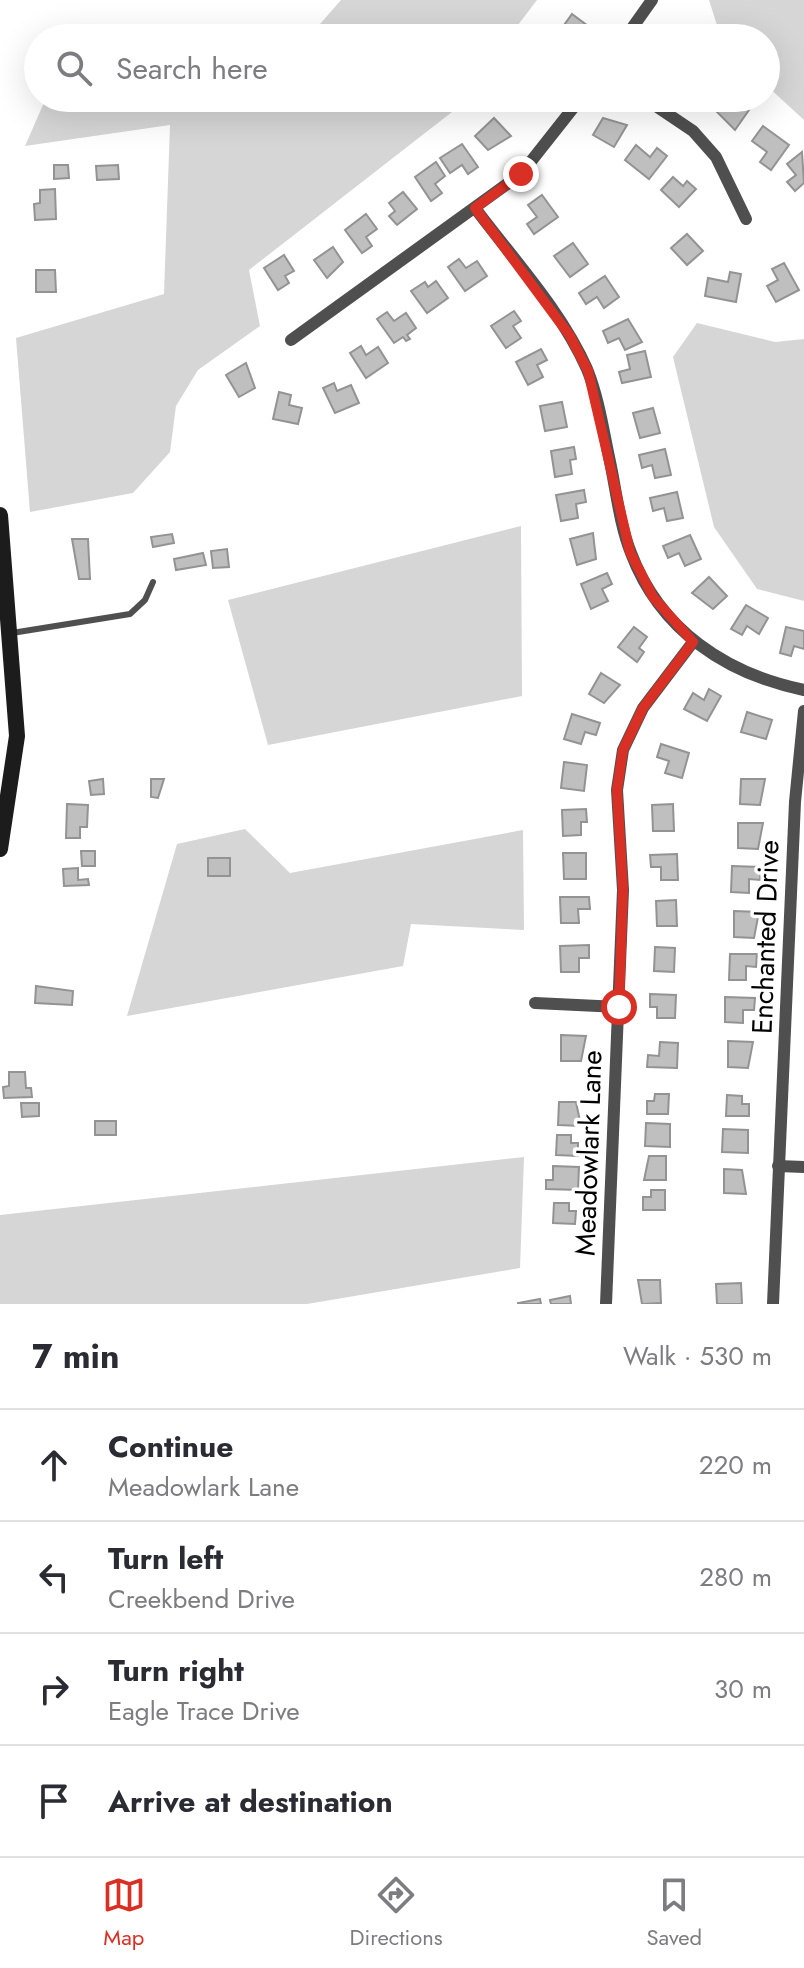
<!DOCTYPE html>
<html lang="en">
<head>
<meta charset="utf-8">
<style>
  body { margin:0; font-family:Jost,sans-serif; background:#f7f7f7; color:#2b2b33 }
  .stop { position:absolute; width:24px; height:24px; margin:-18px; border:6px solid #d93025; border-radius:50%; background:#fff }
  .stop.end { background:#d93025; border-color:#fff; box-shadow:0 2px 8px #0008 }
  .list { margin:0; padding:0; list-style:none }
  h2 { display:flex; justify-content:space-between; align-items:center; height:104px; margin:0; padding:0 32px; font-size:34px }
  h2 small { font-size:26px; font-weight:400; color:#7c7c81 }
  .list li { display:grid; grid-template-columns:52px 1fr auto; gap:24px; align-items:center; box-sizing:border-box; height:112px; padding:0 32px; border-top:2px solid #e1e1e2 }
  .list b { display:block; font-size:30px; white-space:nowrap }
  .list p { margin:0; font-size:26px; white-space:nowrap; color:#7c7c81 }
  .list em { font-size:26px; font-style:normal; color:#7c7c81 }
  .icon { flex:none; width:44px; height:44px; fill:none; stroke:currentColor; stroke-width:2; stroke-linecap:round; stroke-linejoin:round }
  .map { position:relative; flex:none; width:804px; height:1304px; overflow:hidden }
  .search { position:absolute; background:#fff; box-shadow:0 8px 32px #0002; left:24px; right:24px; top:24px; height:88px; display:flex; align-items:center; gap:20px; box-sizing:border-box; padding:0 28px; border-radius:44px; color:#7c7c81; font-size:30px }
  .sheet { height:552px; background:#fff }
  nav { display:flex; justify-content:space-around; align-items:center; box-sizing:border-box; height:112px; border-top:2px solid #e1e1e2; background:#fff; font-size:22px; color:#7c7c81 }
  nav a { display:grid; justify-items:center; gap:4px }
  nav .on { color:#d93025 }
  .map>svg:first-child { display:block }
  .green { fill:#d6d6d6 }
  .building { fill:#bfbfbf; stroke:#939393; stroke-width:2 }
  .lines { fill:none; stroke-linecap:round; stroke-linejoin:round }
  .service { stroke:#4f4f4f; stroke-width:6 }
  .minor { stroke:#4f4f4f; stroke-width:12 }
  .secondary { stroke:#1c1c1c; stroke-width:16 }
  .route { stroke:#d93025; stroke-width:10 }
  .labels { text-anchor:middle; stroke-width:7; stroke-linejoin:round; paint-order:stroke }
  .street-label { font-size:28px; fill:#000; stroke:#fff }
</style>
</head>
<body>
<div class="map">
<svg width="804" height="1304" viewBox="0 0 804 1304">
  <rect width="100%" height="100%" fill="#fff"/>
  <!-- green -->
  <g class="green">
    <path d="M341 0H537L508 38H258L313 32Z"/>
    <path d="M709 0H804V120L766 85V38H721Z"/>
    <path d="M46 98H462L452 112 249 270 260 326 198 370 176 406 170 452 133 493 30 512 16 338 164 294 170 125 25 146Z"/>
    <path d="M697 323 775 342 804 339V601L757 589 714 527 673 357Z"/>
    <path d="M521 526 522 696 268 745 228 600Z"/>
    <path d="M245 829 290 873 523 830 524 930 411 924 403 966 127 1016 177 844Z"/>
    <path d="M524 1157 520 1268 307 1304H0V1215Z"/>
  </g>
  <!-- building -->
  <g class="building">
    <path d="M572 14 592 29 585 38 557 35Z"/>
    <path d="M502 98H524L516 109Z"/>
    <path d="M725 98H732L749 110 735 130 716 111Z"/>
    <path d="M494 118 511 136 488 150 475 136Z"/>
    <path d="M603 118 627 125 614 147 593 135Z"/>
    <path d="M763 126 789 145 771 170 760 162 767 152 752 141Z"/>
    <path d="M462 144 478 167 468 174 462 165 450 173 440 158Z"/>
    <path d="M636 145 650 157 657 148 667 156 649 179 625 160Z"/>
    <path d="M802 152 804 183 795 191 787 182 796 175 787 164Z"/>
    <path d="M436 162 445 176 435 184 442 193 431 201 415 177Z"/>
    <path d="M54 165H68L69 178 54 179Z"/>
    <path d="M118 165 119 179 97 180 96 166Z"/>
    <path d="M673 177 683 186 687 181 696 189 679 207 661 190Z"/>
    <path d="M55 189 56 219 35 220 34 204 40 203V190Z"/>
    <path d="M403 192 417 209 397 225 389 216 395 211 389 203Z"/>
    <path d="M542 195 558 217 534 234 527 224 537 217 528 205Z"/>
    <path d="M366 214 377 229 366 237 372 246 362 253 345 230Z"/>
    <path d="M687 234 703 251 687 265 671 248Z"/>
    <path d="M573 243 588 264 570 277 554 256Z"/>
    <path d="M333 247 343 262 327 278 314 260Z"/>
    <path d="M284 255 294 271 285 276 289 283 278 290 264 268Z"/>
    <path d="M459 259 466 268 477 261 487 276 465 291 448 267Z"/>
    <path d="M784 263 799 290 776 302 767 286 778 280 772 269Z"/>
    <path d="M36 270H55L56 292H36Z"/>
    <path d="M730 272 741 274 736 302 705 296 708 278 728 282Z"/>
    <path d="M605 276 619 297 604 308 597 297 586 304 579 293Z"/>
    <path d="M436 281 448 298 427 313 411 291 425 282 428 287Z"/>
    <path d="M514 311 521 321 513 326 521 338 506 348 491 326Z"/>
    <path d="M387 312 394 321 406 313 416 328 407 335 410 339 406 341 403 337 394 343 377 319Z"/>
    <path d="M628 319 642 342 625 350 619 338 608 343 603 331Z"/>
    <path d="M361 346 366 355 378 347 388 363 366 378 350 353Z"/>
    <path d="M541 349 547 360 537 365 543 377 528 385 516 362Z"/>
    <path d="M645 351 651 377 622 383 619 372 630 369 627 355Z"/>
    <path d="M246 363 255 388 239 397 226 375Z"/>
    <path d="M334 383 337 391 351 385 359 403 335 413 323 388Z"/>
    <path d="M279 392 291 395 289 405 302 408 298 424 273 419Z"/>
    <path d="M562 402 567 427 545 431 540 406Z"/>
    <path d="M653 408 660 433 640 438 633 413Z"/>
    <path d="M574 447 576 459 570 460 572 474 555 477 551 451Z"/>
    <path d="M665 449 671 475 655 478 652 465 642 468 639 455Z"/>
    <path d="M584 490 586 502 576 504 578 518 561 521 556 495Z"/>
    <path d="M677 492 683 518 667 521 664 508 653 511 650 498Z"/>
    <path d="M593 533 596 559 577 565 570 539Z"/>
    <path d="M172 534 174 543 153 547 151 537Z"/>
    <path d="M690 535 701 559 685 566 679 553 668 558 663 546Z"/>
    <path d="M72 539H88L90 579H79Z"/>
    <path d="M227 549 229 567 213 568 211 551Z"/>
    <path d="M203 553 206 565 176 570 174 559Z"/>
    <path d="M607 573 612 584 602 589 608 601 591 609 581 584Z"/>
    <path d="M709 577 727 596 713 609 692 593Z"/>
    <path d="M746 605 768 618 759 634 747 626 742 635 731 629Z"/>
    <path d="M634 627 647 637 639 648 644 652 637 662 618 647Z"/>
    <path d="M786 627 804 631V649L794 646 791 656 780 653Z"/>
    <path d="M601 673 620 685 604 703 589 694Z"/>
    <path d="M709 689 721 696 707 721 684 709 693 693 704 700Z"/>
    <path d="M747 712 772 720 766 739 741 732Z"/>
    <path d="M572 714 600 723 596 735 585 732 581 744 564 739Z"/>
    <path d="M661 744 689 753 682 778 665 773 669 761 657 757Z"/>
    <path d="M564 762 587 765 584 791 561 788Z"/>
    <path d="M103 779 104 794 91 795 89 781Z"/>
    <path d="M151 779H164L158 798 151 797Z"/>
    <path d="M741 779H765L760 805 740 804Z"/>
    <path d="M67 804 88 805 87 827H80V838H66Z"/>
    <path d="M673 804 674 831H653L652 805Z"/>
    <path d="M586 809 587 822H581V835L563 836 562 810Z"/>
    <path d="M738 823H763L758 849 738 848Z"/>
    <path d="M81 851H95V866H82Z"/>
    <path d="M563 853H586V879H564Z"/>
    <path d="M677 854 678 880H661V867H651L650 855Z"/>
    <rect x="208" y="858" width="22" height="18"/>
    <path d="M732 866 761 867 760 880 749 879V893L731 892Z"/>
    <path d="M78 868V880L88 879 89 885 64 886 63 869Z"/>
    <path d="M560 897H589L590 909H578L579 923H561Z"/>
    <path d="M676 900 677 926H657L656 901Z"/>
    <path d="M734 911 759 912 754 938 734 937Z"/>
    <path d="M589 945V958H579V972H561L560 946Z"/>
    <path d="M655 947 675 948 674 972 654 971Z"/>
    <path d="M730 954H757L756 967 746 966V980H729Z"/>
    <path d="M36 986 73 991 72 1005 35 1003Z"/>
    <path d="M650 994 676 995 675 1018H657V1007H650Z"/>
    <path d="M725 997 755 998 754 1010H743V1023L725 1022Z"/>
    <path d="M561 1035 586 1036 581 1061H561Z"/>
    <path d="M728 1041 753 1042 748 1068 728 1067Z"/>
    <path d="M660 1042 678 1043 677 1068 647 1067 648 1055 659 1056Z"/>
    <path d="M9 1072H25L26 1088H31L32 1097 4 1098 3 1087 9 1086Z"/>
    <path d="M655 1094H669L668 1114H647V1101H654Z"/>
    <path d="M727 1095 742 1096V1104H749V1116H726Z"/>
    <path d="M559 1102H576L581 1126 558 1125Z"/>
    <path d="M21 1103H39V1116L22 1117Z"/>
    <rect x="95" y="1121" width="21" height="14"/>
    <path d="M646 1123 670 1124V1147L645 1146Z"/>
    <path d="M723 1129 748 1130V1153L722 1152Z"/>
    <path d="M557 1135H571V1143H578V1156L556 1155Z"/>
    <path d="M649 1156H666V1180H644Z"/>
    <path d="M553 1166 579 1167 578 1190 546 1189V1180H553Z"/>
    <path d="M724 1169 742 1170 746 1194 724 1193Z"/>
    <path d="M651 1190H665V1210H643V1197H651Z"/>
    <path d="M554 1203H569V1211H576L575 1224 553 1223Z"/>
    <path d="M638 1280H660L661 1303 642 1304Z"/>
    <path d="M741 1283 742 1304H717L716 1284Z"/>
    <path d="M570 1296 571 1304H551L550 1300Z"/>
    <path d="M540 1299 541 1304H518V1303Z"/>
  </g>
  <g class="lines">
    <!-- service -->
    <path class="service" d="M12 633 130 614 145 600 153 582"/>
    <!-- minor -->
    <g class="minor">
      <path d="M625 38 652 0"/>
      <path d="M644 98 693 131 716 157 746 219"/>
      <path d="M475 208C513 259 561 310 587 369 598 396 603 428 609 457 616 488 619 523 631 553 660 630 726 674 804 690"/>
      <path d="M291 340 521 174 581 98"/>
      <path d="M535 1003 619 1007"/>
      <path d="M778 1166 804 1167"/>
      <path d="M606 1304 623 890 617 790 623 750 643 708 693 642"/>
      <path d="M773 1304 795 802 804 711"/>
    </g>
    <!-- secondary -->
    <path class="secondary" d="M0 515 17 736 0 849"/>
  </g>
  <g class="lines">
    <!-- route -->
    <path class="route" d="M521 174 475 208 570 336 588 371 630 552 653 597 693 642 643 708 623 750 617 790 623 890 619 1007"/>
  </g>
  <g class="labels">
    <!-- street labels -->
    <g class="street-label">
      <text transform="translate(765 937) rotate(-88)" y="10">Enchanted Drive</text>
      <text transform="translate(588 1153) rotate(-88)" y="10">Meadowlark Lane</text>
    </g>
  </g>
</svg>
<div class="stop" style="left:619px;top:1007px"></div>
<div class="stop end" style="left:521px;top:174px"></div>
<div class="search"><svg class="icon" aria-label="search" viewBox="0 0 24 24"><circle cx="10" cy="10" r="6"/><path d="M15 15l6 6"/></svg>Search here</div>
</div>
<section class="sheet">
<h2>7 min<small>Walk · 530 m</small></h2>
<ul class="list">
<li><svg class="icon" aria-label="ahead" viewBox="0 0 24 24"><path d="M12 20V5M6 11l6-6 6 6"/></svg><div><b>Continue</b><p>Meadowlark Lane</p></div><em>220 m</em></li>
<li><svg class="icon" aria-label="left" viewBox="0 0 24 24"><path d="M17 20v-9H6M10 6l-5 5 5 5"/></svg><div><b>Turn left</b><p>Creekbend Drive</p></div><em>280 m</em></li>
<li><svg class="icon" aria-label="right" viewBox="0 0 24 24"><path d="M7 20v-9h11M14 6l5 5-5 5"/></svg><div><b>Turn right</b><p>Eagle Trace Drive</p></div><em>30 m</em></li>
<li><svg class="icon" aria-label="arrive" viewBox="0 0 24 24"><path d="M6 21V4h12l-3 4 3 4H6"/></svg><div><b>Arrive at destination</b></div></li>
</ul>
</section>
<nav>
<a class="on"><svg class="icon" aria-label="map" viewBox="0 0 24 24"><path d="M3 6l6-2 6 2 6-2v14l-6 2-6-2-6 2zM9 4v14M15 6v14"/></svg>Map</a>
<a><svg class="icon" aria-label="directions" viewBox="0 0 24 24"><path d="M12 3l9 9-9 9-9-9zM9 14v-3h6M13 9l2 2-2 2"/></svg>Directions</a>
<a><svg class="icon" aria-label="saved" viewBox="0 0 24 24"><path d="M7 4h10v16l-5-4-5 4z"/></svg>Saved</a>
</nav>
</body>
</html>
